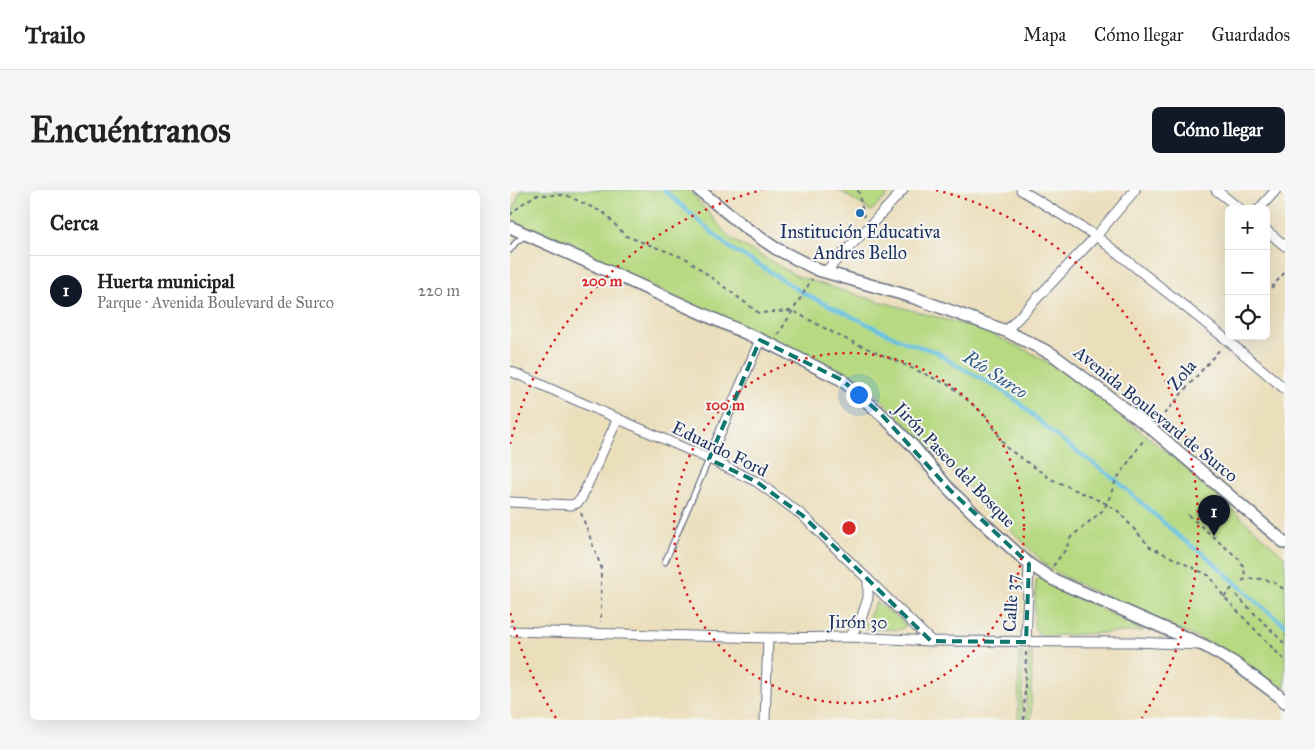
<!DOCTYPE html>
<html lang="es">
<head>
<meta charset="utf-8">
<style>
  body { margin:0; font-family:"IM FELL Great Primer",serif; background:#f6f6f6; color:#222 }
  .controls { position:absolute; right:15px; top:15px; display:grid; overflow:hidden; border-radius:8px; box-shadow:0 5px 20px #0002 }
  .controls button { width:45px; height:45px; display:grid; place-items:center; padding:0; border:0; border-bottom:1px solid #e0e0e0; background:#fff; color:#222; font:25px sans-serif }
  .you { position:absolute; left:348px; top:204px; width:18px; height:18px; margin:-12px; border:4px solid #fff; border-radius:50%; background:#1a73e8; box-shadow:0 0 0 8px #1a73e833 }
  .badge { display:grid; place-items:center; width:32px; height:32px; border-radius:50%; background:#111827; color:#fff; font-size:16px; font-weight:700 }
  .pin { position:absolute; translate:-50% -41px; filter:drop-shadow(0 1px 2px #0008) }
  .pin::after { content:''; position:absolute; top:26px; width:18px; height:15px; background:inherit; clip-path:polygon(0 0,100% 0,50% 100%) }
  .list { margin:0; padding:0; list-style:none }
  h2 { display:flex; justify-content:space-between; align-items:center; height:65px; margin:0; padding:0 20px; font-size:21px }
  h2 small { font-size:16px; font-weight:400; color:#767676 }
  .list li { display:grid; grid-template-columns:32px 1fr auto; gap:15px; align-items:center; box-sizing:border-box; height:70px; padding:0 20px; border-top:1px solid #e0e0e0 }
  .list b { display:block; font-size:19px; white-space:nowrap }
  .list p { margin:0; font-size:16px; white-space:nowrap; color:#767676 }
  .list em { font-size:16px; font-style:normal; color:#767676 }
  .icon { flex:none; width:28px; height:28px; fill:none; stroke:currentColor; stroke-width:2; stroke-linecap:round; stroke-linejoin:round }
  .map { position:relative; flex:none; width:775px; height:530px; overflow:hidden; border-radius:8px }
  header { display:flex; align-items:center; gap:30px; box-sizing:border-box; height:70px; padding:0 25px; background:#fff; border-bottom:1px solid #e0e0e0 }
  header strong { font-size:24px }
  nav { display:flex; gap:28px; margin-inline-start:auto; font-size:18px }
  .intro { display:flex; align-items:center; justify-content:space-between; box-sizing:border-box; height:120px; padding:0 30px }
  h1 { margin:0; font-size:35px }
  .button { padding:12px 22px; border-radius:8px; background:#111827; color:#fff; font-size:18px; font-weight:700 }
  main { display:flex; gap:30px; padding:0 30px }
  aside { flex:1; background:#fff; border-radius:8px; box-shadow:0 5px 20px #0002 }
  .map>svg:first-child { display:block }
  .green { fill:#b6d981; stroke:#688470 }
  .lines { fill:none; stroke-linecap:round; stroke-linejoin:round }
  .stream { stroke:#64c0e2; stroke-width:4 }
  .service-casing { stroke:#646c7f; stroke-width:7 }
  .minor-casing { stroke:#646c7f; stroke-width:11 }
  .tertiary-casing { stroke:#646c7f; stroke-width:14 }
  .path { stroke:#646c7f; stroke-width:2; stroke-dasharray:4 4; stroke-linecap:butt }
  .service { stroke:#fff; stroke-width:4.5 }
  .minor { stroke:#fff; stroke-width:9 }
  .tertiary { stroke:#fff; stroke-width:11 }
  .marked { fill:none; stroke:#0f766e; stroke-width:4; stroke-dasharray:10 6; stroke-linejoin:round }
  .ring { fill:none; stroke:#d62828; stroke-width:2.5; stroke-dasharray:2.5 5 }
  .poi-dot { fill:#1f6fb2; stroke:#f6f6f2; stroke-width:2 }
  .labels { text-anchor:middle; stroke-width:4; stroke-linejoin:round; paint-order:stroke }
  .poi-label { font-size:18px; fill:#1b2f5e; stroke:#f6f6f2 }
  .street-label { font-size:18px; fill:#1b2f5e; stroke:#f6f6f2 }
  .water-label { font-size:19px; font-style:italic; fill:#315a86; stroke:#f6f6f2 }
  .centre { fill:#d62828; stroke:#f6f6f2; stroke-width:2.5 }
  .ring-label { font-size:15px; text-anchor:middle; font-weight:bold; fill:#d62828; stroke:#f6f6f2; stroke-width:4; stroke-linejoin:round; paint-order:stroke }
</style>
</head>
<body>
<header>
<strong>Trailo</strong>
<nav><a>Mapa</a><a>Cómo llegar</a><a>Guardados</a></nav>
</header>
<div class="intro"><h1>Encuéntranos</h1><a class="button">Cómo llegar</a></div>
<main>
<aside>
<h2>Cerca<small></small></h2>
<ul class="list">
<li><span class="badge">1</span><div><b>Huerta municipal</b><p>Parque · Avenida Boulevard de Surco</p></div><em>220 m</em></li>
</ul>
</aside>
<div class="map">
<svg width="775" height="530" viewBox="0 0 775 530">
  <rect width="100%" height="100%" fill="#f6f6f2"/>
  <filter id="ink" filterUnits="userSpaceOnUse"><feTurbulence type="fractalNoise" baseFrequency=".02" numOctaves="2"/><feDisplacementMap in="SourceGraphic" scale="10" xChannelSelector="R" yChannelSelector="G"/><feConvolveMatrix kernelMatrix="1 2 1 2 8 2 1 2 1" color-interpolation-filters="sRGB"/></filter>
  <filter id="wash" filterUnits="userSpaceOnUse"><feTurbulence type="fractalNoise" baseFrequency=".0096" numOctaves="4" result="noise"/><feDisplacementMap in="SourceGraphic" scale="20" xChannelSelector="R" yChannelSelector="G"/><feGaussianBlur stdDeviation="1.12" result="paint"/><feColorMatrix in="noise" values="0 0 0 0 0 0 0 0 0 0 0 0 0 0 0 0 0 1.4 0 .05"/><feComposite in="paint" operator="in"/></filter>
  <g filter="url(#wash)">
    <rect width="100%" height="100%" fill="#ebdebb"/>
    <!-- green -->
    <g class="green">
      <path d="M11 0H179L221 49 289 87 357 108 470 139 520 162 573 194 677 279 775 367V504L715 460 578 399 540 379 359 197 62 59 0 28Z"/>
      <path d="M329 0H383L361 21Z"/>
      <path d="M529 387 634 441 533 446 528 443 524 437 526 390Z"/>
      <path d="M366 412 392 431 396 436 389 440 354 438Z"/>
      <path d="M509 463H513L512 530H508Z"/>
      <path d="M518 463H522L521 530H516Z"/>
    </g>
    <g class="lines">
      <!-- stream -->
      <path class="stream" d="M154 0 220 58 248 74 293 103 395 152 427 162 441 172 490 199 506 210 546 246 606 290 672 349 695 365 750 415 775 435"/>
    </g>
  </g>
  <g filter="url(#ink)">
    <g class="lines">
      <!-- service casing -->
      <g class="service-casing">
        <g id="service">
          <path d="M0 60 7 51 15 46"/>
          <path d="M155 372 199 269"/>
        </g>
      </g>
      <!-- minor casing -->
      <g class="minor-casing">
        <g id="minor">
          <path d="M511 0 586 46 717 150 775 199"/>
          <path d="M706 0 730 19"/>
          <path d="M749 19 766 0"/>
          <path d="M756 40 775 56"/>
          <path d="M315 82 357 39 393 0"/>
          <path d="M496 141 586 46 625 0"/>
          <path d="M0 181 199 269 247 292 292 325 421 451"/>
          <path d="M199 269 250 150"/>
          <path d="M0 312 61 315 67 313 71 309 108 228"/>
          <path d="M0 441 258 448 340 447 421 451 626 452 689 455"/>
          <path d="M340 447 351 429 358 408V389"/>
          <path d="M516 452 519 374"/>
          <path d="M255 530 258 448"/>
        </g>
      </g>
      <!-- tertiary casing -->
      <g class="tertiary-casing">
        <g id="tertiary">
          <path d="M189 0 236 38 265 58 308 80 402 107 463 129 496 141 542 164 642 239 775 353"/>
          <path d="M0 37 262 155 332 190 371 224 403 256 440 300 475 334 519 374 542 389 695 456 723 472 769 506 775 512"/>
        </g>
      </g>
      <!-- path -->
      <g class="path">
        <path d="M348 0 354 27"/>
        <path d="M0 25 12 14 26 5H56L94 23 116 46 177 69 249 123 283 121 331 147 384 170 441 196 476 226 497 258 541 289 597 314 608 321 640 357 700 386 714 407 775 471"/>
        <path d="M756 104 775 82"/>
        <path d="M268 145 302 89"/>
        <path d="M649 230 711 158"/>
        <path d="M71 323 91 377V432"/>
        <path d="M678 325 729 369 733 376 736 388"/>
        <path d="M543 376 556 359 561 347 592 321 597 314 606 290 635 248"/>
        <path d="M732 391C739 386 757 389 765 393 768 395 772 398 775 400"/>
        <path d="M726 405 775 454"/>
        <path d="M714 407 723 397"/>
        <path d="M514 530 516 462"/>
      </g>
      <!-- service -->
      <use href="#service" class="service"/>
      <!-- minor -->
      <use href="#minor" class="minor"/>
      <!-- tertiary -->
      <use href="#tertiary" class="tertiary"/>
    </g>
  </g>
  <!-- marked area -->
  <path class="marked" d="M250 150 332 190 371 224 440 300 519 374 516 452 421 451 292 325 247 292 199 269Z"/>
  <!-- distance rings -->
  <g class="ring">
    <circle cx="339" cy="338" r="175"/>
    <path d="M46 528A349 349 0 0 1 0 422M0 254A349 349 0 0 1 252 0M426 0A349 349 0 0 1 632 528"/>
  </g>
  <!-- markers -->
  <circle class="poi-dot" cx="350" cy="23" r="5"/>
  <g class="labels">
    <!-- poi labels -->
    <g class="poi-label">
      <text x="350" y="48">Institución Educativa<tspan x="350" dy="21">Andres Bello</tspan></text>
    </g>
    <!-- street labels -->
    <g class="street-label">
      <text transform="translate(672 185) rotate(-50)" y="6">Zola</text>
      <text transform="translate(646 224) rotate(39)" y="6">Avenida Boulevard de Surco</text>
      <text transform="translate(210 259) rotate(26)" y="6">Eduardo Ford</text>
      <text transform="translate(445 275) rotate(46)" y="6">Jirón Paseo del Bosque</text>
      <text transform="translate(501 413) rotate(-87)" y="6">Calle 37</text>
      <text transform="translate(348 432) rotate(1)" y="6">Jirón 30</text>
    </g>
    <!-- water labels -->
    <g class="water-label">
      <text transform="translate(486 184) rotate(33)" y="7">Río Surco</text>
    </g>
  </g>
  <circle cx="339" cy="338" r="8" class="centre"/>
  <g class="ring-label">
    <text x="92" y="96">200 m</text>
    <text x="215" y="220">100 m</text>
  </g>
</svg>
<div class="controls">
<button>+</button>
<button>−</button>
<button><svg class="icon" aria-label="locate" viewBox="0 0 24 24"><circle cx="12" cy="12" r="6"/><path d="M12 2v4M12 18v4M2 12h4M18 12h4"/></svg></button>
</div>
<div class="you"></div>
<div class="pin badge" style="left:704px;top:346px">1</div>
</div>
</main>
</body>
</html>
